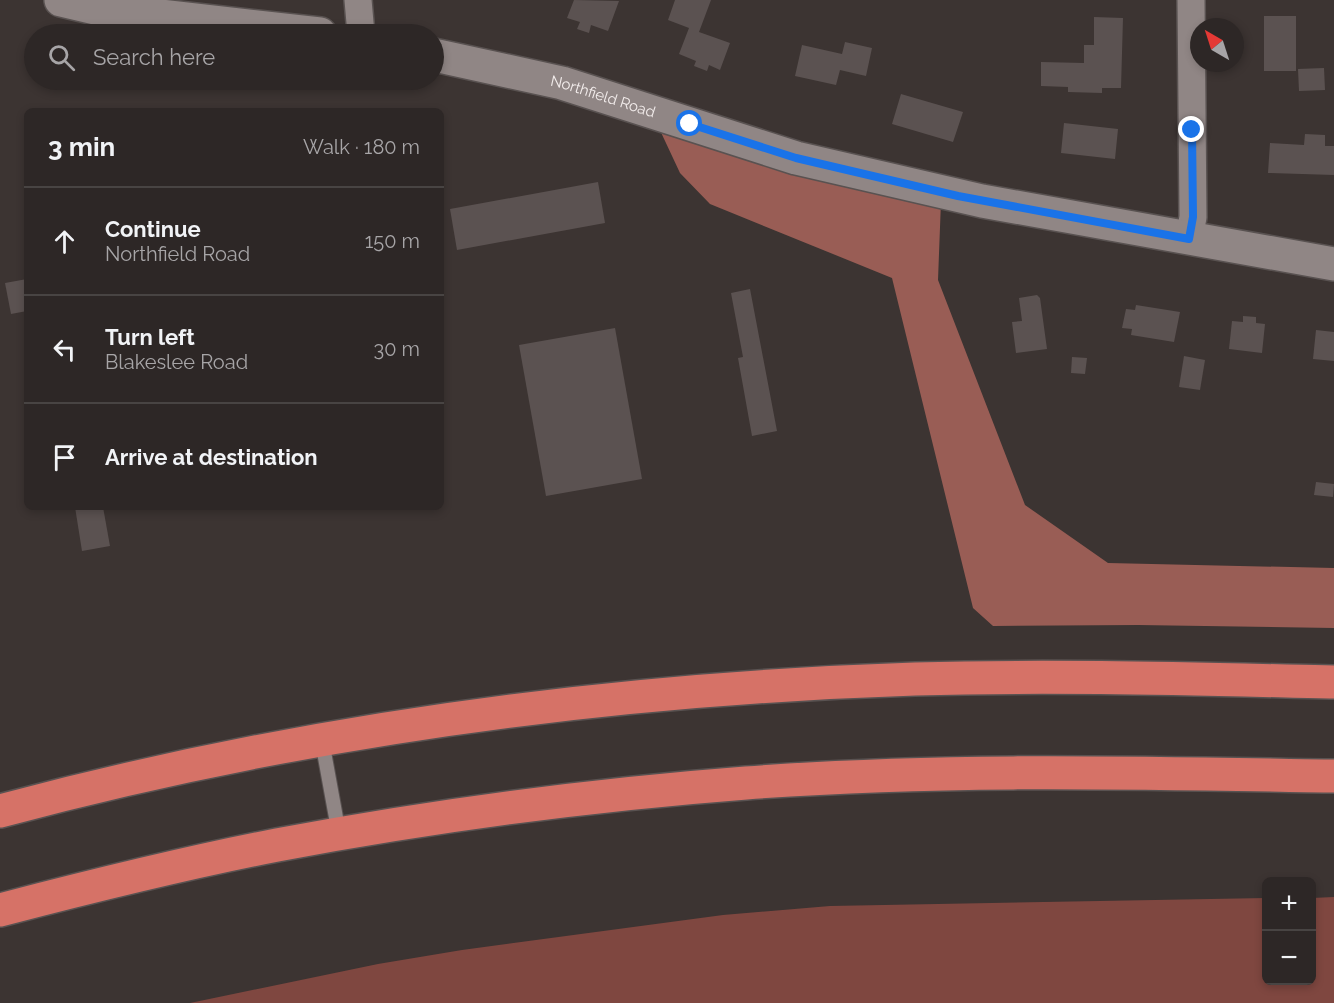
<!DOCTYPE html>
<html lang="en">
<head>
<meta charset="utf-8">
<style>
  body { margin:0; font-family:Raleway,sans-serif; background:#393332; color:#f1f3f6 }
  .controls { position:absolute; right:18px; bottom:18px; display:grid; overflow:hidden; border-radius:9px; box-shadow:0 3px 9px #0003 }
  .controls button { width:54px; height:54px; display:grid; place-items:center; padding:0; border:0; border-bottom:2px solid #484443; background:#2d2726; color:#f1f3f6; font:30px sans-serif }
  .compass { position:absolute; left:1190px; top:18px; width:54px; height:54px; border-radius:50%; background:#2d2726; box-shadow:0 3px 9px #0003; rotate:321deg }
  .stop { position:absolute; width:18px; height:18px; margin:-14px; border:4px solid #1a73e8; border-radius:50%; background:#fff }
  .stop.end { background:#1a73e8; border-color:#fff; box-shadow:0 2px 6px #0008 }
  .list { margin:0; padding:0; list-style:none }
  h2 { display:flex; justify-content:space-between; align-items:center; height:78px; margin:0; padding:0 24px; font-size:26px }
  h2 small { font-size:20px; font-weight:400; color:#a7a5a7 }
  .list li { display:grid; grid-template-columns:39px 1fr auto; gap:18px; align-items:center; box-sizing:border-box; height:108px; padding:0 24px; border-top:2px solid #484443 }
  .list b { display:block; font-size:22px; white-space:nowrap }
  .list p { margin:0; font-size:20px; white-space:nowrap; color:#a7a5a7 }
  .list em { font-size:20px; font-style:normal; color:#a7a5a7 }
  .icon { flex:none; width:33px; height:33px; fill:none; stroke:currentColor; stroke-width:2; stroke-linecap:round; stroke-linejoin:round }
  .map { position:relative; flex:none; width:1334px; height:1003px; overflow:hidden }
  .search { position:absolute; background:#2d2726; box-shadow:0 3px 9px #0003; left:24px; top:24px; width:420px; height:66px; display:flex; align-items:center; gap:15px; box-sizing:border-box; padding:0 21px; border-radius:33px; color:#a7a5a7; font-size:22px }
  .panel { position:absolute; background:#2d2726; box-shadow:0 3px 9px #0003; left:24px; top:108px; width:420px; height:402px; border-radius:9px }
  .map>svg:first-child { display:block }
  .green { fill:#7f4740 }
  .forest { fill:#995d55 }
  .building { fill:#5b5251 }
  .lines { fill:none; stroke-linecap:round; stroke-linejoin:round }
  .service-casing { stroke:#595251; stroke-width:16 }
  .minor-casing { stroke:#595251; stroke-width:30 }
  .tertiary-casing { stroke:#595251; stroke-width:36 }
  .motorway-casing { stroke:#595251; stroke-width:36 }
  .service { stroke:#908685; stroke-width:14 }
  .minor { stroke:#908685; stroke-width:27 }
  .tertiary { stroke:#908685; stroke-width:33 }
  .motorway { stroke:#d67267; stroke-width:33 }
  .route { stroke:#1a73e8; stroke-width:8 }
  .labels { text-anchor:middle; stroke-width:4.5; stroke-linejoin:round; paint-order:stroke }
  .street-label { font-size:15px; fill:#f3edec; stroke:#201c1c }
</style>
</head>
<body>
<div class="map">
<svg width="1334" height="1003" viewBox="0 0 1334 1003">
  <rect width="100%" height="100%" fill="#3c3432"/>
  <!-- green -->
  <path class="green" d="M1334 897V1003H190L378 964 462 950 723 915 830 906 1266 898V980H1312V898Z"/>
  <!-- forest -->
  <path class="forest" d="M658 126 941 201 938 280 1025 505 1108 563 1334 568V628L1138 625 993 626 973 608 892 278 710 204 680 173Z"/>
  <!-- building -->
  <g class="building">
    <path d="M574 0 619 1 608 31 591 25 589 33 577 29 580 22 567 18Z"/>
    <path d="M675 0H711L699 32 730 43 720 70 709 65 707 71 694 66 696 61 679 54 689 28 668 20Z"/>
    <rect x="1264" y="16" width="32" height="55"/>
    <path d="M1094 17 1123 18 1121 88H1102V93L1068 92V87L1041 86V62L1084 63V45H1094Z"/>
    <path d="M845 42 872 48 866 76 840 70 836 85 795 76 802 45 842 54Z"/>
    <path d="M1324 68 1325 90 1299 91 1298 69Z"/>
    <path d="M901 94 963 112 953 142 892 124Z"/>
    <path d="M1064 123 1118 129 1115 159 1061 153Z"/>
    <path d="M1305 134 1325 135V146H1334V175L1268 173 1270 143 1304 145Z"/>
    <path d="M598 182 605 223 457 250 450 209Z"/>
    <path d="M27 279V311L11 314 5 283Z"/>
    <path d="M750 289 777 431 752 436 738 358 743 357 731 293Z"/>
    <path d="M1037 295 1040 298 1047 349 1016 353 1012 322 1022 321 1019 298Z"/>
    <path d="M1136 305 1180 312 1174 342 1131 335 1132 329 1122 328 1126 309 1135 310Z"/>
    <path d="M1243 316 1256 317V323L1265 324 1262 353 1229 349 1232 321 1243 322Z"/>
    <path d="M615 328 642 479 546 496 519 345Z"/>
    <path d="M1316 330 1334 332V361L1313 359Z"/>
    <path d="M1184 356 1205 360 1200 390 1179 387Z"/>
    <path d="M1072 357 1087 358 1085 374 1071 373Z"/>
    <path d="M1316 482 1334 484 1333 497 1314 495Z"/>
    <path d="M75 507H103L110 546 82 551Z"/>
  </g>
  <g class="lines">
    <!-- service casing -->
    <g class="service-casing">
      <path id="service" d="M322 741 339 834"/>
    </g>
    <!-- minor casing -->
    <g class="minor-casing">
      <g id="minor">
        <path d="M358 0 361 34"/>
        <path d="M1189 239 1193 217 1191 0"/>
      </g>
    </g>
    <!-- tertiary casing -->
    <g class="tertiary-casing">
      <g id="tertiary">
        <path d="M61 0 99 9 320 34"/>
        <path id="s1" d="M434 55 562 83 796 158 982 201 1334 264"/>
      </g>
    </g>
    <!-- motorway casing -->
    <g class="motorway-casing">
      <g id="motorway">
        <path d="M0 811C298 731 607 689 915 679 1055 675 1194 679 1334 682"/>
        <path d="M0 910C92 886 184 863 277 845 432 816 588 795 746 783 942 768 1138 773 1334 776"/>
      </g>
    </g>
    <!-- service -->
    <use href="#service" class="service"/>
    <!-- minor -->
    <use href="#minor" class="minor"/>
    <!-- tertiary -->
    <use href="#tertiary" class="tertiary"/>
    <!-- motorway -->
    <use href="#motorway" class="motorway"/>
  </g>
  <g class="lines">
    <!-- route -->
    <path class="route" d="M690 124 796 158 958 196 1189 239 1193 217 1192 130"/>
  </g>
  <g class="labels">
    <!-- street labels -->
    <g class="street-label">
      <text dy="5" stroke="none"><textPath href="#s1" startOffset="174">Northfield Road</textPath></text>
    </g>
  </g>
</svg>
<div class="controls">
<button>+</button>
<button>−</button>
</div>
<svg class="compass" viewBox="-18 -18 36 36"><path d="M0-13l5 13h-10z" fill="#e53935"/><path d="M0 13l5-13h-10z" fill="#a7a5a7"/></svg>
<div class="stop" style="left:690px;top:124px"></div>
<div class="stop end" style="left:1192px;top:130px"></div>
<div class="search"><svg class="icon" aria-label="search" viewBox="0 0 24 24"><circle cx="10" cy="10" r="6"/><path d="M15 15l6 6"/></svg>Search here</div>
<section class="panel">
<h2>3 min<small>Walk · 180 m</small></h2>
<ul class="list">
<li><svg class="icon" aria-label="ahead" viewBox="0 0 24 24"><path d="M12 20V5M6 11l6-6 6 6"/></svg><div><b>Continue</b><p>Northfield Road</p></div><em>150 m</em></li>
<li><svg class="icon" aria-label="left" viewBox="0 0 24 24"><path d="M17 20v-9H6M10 6l-5 5 5 5"/></svg><div><b>Turn left</b><p>Blakeslee Road</p></div><em>30 m</em></li>
<li><svg class="icon" aria-label="arrive" viewBox="0 0 24 24"><path d="M6 21V4h12l-3 4 3 4H6"/></svg><div><b>Arrive at destination</b></div></li>
</ul>
</section>
</div>
</body>
</html>
